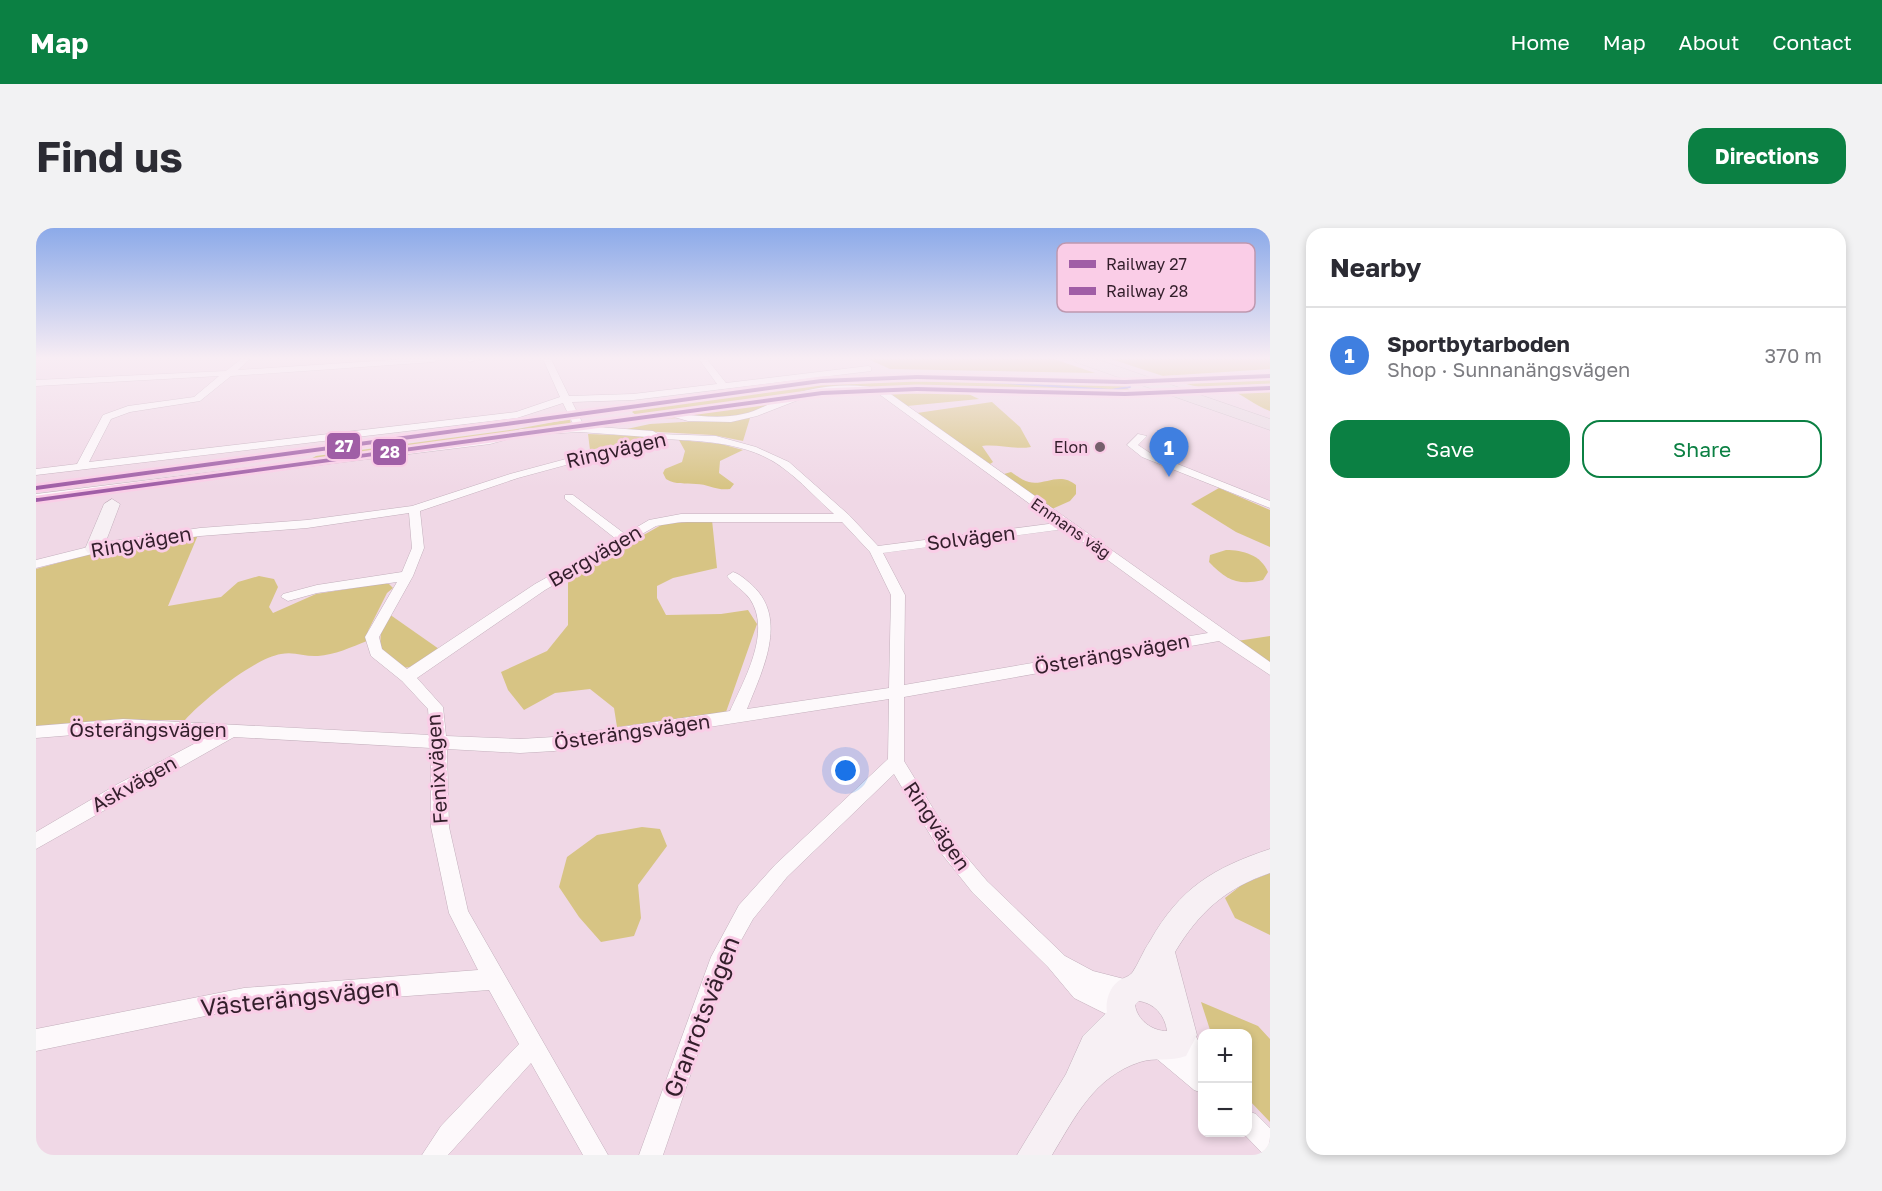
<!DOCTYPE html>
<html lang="en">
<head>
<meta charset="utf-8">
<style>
  body { margin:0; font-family:"Golos Text",sans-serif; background:#f2f2f3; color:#2b2b33 }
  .controls { position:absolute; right:18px; bottom:18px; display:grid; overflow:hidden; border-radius:12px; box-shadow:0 3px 9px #0003 }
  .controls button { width:54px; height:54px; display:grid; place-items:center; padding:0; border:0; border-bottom:2px solid #e1e1e2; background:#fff; color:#2b2b33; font:30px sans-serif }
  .you { position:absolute; left:810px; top:543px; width:21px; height:21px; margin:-15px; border:4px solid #fff; border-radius:50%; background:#1a73e8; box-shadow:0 0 0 9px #1a73e833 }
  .badge { display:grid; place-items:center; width:39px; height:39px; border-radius:50%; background:#0b8043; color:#fff; font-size:20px; font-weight:700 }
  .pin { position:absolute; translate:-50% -50px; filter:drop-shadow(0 2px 3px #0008) }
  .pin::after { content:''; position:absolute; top:32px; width:21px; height:18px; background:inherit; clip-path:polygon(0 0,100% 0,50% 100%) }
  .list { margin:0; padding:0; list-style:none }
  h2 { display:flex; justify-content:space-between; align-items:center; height:78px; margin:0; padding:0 24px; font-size:26px }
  h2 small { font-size:20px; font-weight:400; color:#7c7c81 }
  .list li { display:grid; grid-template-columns:39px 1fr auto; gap:18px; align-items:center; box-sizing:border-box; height:96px; padding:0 24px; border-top:2px solid #e1e1e2 }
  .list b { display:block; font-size:22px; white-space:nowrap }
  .list p { margin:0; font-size:20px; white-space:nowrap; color:#7c7c81 }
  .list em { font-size:20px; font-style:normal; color:#7c7c81 }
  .actions { display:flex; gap:12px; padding:18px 24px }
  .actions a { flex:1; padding:14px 0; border:2px solid #0b8043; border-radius:18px; text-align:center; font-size:21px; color:#0b8043 }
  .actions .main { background:#0b8043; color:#fff }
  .map { position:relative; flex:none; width:1234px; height:927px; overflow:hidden; border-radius:18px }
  header { display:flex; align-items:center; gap:36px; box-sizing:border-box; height:84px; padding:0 30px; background:#0b8043; color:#fff }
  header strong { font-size:28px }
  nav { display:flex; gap:33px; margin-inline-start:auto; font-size:21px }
  .intro { display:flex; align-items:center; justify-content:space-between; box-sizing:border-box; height:144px; padding:0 36px }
  h1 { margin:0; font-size:42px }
  .button { padding:15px 27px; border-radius:18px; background:#0b8043; color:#fff; font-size:21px; font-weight:700 }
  main { display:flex; gap:36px; padding:0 36px }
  aside { flex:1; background:#fff; border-radius:18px; box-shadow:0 3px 9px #0003 }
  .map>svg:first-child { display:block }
  .green { fill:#d7c484 }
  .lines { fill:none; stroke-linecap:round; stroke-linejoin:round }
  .stream { stroke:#a39aea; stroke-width:2 }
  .minor-casing { stroke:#c3afbc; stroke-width:1 }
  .secondary-casing { stroke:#c3afbc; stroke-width:1 }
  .motorway-casing { stroke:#c9bbc4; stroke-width:1 }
  .minor { fill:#fdf9fb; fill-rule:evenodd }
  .secondary { fill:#f7f0f4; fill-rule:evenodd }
  .motorway { fill:#e9dbe3; fill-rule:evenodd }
  .rail-1-casing { stroke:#facde7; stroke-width:5 }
  .rail-2-casing { stroke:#facde7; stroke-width:5 }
  .rail-1 { fill:#a05ea6; fill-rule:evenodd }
  .rail-2 { fill:#a05ea6; fill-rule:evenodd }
  .poi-dot { fill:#755f6c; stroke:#facde7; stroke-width:2 }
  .labels { text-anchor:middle; stroke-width:6; stroke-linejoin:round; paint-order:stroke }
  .far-poi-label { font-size:16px; fill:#331e2b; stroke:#facde7; text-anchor:end }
  .far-street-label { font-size:16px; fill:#331e2b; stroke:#facde7 }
  .street-label { font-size:20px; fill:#331e2b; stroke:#facde7 }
  .near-street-label { font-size:24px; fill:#331e2b; stroke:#facde7 }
  .key { fill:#facde7; stroke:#be98af; stroke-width:1.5 }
  .key-label { font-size:16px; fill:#331e2b }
  .line-badge { stroke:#facde7; stroke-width:2 }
  .badge-label { font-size:16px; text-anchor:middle; font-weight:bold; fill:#fff }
</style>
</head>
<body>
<header>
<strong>Map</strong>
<nav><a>Home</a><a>Map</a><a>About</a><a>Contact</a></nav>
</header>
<div class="intro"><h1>Find us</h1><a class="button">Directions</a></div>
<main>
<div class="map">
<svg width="1234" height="927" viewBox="0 0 1234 927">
  <rect width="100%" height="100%" fill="#f0d8e6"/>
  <!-- green -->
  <g class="green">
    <path d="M832 131H1018L1059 145 854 141Z"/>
    <path d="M1075 131H1234V141L1127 148Z"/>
    <path d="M1234 151V183C1219 178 1206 165 1191 161 1176 157 1166 162 1148 155Z"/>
    <path d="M829 152 1089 157 1095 164 959 166 944 158 926 163 943 171 871 178 846 161 827 158 765 164 708 187 693 189 605 191 596 184 601 179 755 159Z"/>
    <path d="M956 174 984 199 995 219C979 222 963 216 946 218L957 234 954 236 881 185Z"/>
    <path d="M714 190 707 213 677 207 586 202 614 196Z"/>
    <path d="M534 191 535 197 518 203 273 232 280 228 481 201Z"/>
    <path d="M552 206 604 208 611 210 554 222Z"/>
    <path d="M643 212 685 216 707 222 684 233 683 245 698 256 694 261C681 263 672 256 660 256 649 255 640 257 630 251L627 245 629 241 646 234 649 223Z"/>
    <path d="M975 244C980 247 987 253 993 254 1008 258 1024 243 1040 257V266L1034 273 1016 281 968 246Z"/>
    <path d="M1183 260 1234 282V319L1200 304 1155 276Z"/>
    <path d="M676 292 681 340 637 350 621 358V370L630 387 685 386 712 382 721 396 690 484 581 499 578 480 554 461 519 465 488 482 472 462 465 444 511 423 532 397V350L627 296Z"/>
    <path d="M162 307 132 378 185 369 202 354 223 348 238 351 242 359 233 379 237 385 280 366 343 356H353L357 360 351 365 332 403 331 413C316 419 298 427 282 428 269 429 258 423 245 426 219 430 167 472 149 492H83L0 499V341L58 325Z"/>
    <path d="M1190 322C1207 322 1225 327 1232 344L1227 352C1202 358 1190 352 1173 334L1174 327Z"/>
    <path d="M353 386 403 421 374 439 367 440 344 420 345 402Z"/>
    <path d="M1234 408V437L1201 413Z"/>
    <path d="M606 599 624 601 631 618 602 657 605 690 598 708 565 714 543 689 523 659 531 629 561 607Z"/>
    <path d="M1234 645V707L1199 690 1189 670 1207 656Z"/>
    <path d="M1165 774 1222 798 1234 811V894L1212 871V806L1175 805Z"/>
  </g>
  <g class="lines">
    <!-- stream -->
    <path class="stream" d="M926 152 1075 162 1094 159"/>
    <!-- minor casing -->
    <g class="minor-casing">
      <g id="minor">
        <path d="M205 131H214L202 142 370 131H402L398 134 195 148 164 173 94 184 75 191 53 234 480 184 524 169 507 131H515L533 168 597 166 681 156 663 131H671L690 155 832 138 835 139V143L597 172 536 174 548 198 617 203 622 206 680 208 720 219 753 234 813 287 842 318 1020 295 843 166 814 163 775 167 721 188 695 194 652 193 638 189 643 186C664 188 686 191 707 186 722 183 735 174 750 169 781 157 817 154 849 162L1234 434V447L1183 413 868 469V533L917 613 951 653 1029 728 1057 743 1100 754 1103 761 1100 768 1093 771 1074 767 1091 776 1094 783 1091 790 1084 793 1038 770 1012 739 937 665 905 625 858 546 751 649 717 691 693 734 627 927H603L675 729 703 677 739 637 852 531 853 471 518 523 484 525 411 521 413 599 432 683 572 927H547L495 835 412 927H386L405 898 483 816 453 762 208 780 0 823V801L208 760 442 742 413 685 395 599V520L198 509 0 621V604L80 557 173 508 87 503 0 510V498L87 491 394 507 392 481 366 453 335 428 329 409 361 354 281 365 252 373 245 369 247 366 281 357 366 344 376 320 373 285 271 300 164 308 76 321 0 340V332L76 313 164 300 271 292 376 278 474 246 612 209 544 204 487 207 454 216 0 272V266L453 210 486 201 538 198 527 175 481 190 0 247V241L41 236 67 187 92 178 158 169 183 148 0 158V152L190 143ZM626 211C666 213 713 214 747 240 765 253 781 271 798 286H645L613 292 589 306 537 267H529V271L580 311 499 356 371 441 346 421 343 409 377 348 388 320 384 283 482 250ZM645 294H806L834 324 855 367 853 460 711 481C726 443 753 391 716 357 710 352 704 346 697 344L691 348C697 357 708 362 714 371 736 404 708 452 694 483L518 509 484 511 410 508 407 479 381 450 509 362 620 298ZM1029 301 1172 405 868 457 869 367 847 325Z"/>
        <path d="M430 131H444L434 134Z"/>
        <path d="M1102 206 1111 208 1102 217 1114 225 1234 273V280L1106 229 1091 217Z"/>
        <path d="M1146 796C1171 807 1168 843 1166 865L1158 862 1115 826 1112 818 1115 810 1123 807 1142 820 1135 807 1138 799Z"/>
        <path d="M1212 883 1220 886 1234 900V927L1226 925 1206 904H1212Z"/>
      </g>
    </g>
    <!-- secondary casing -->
    <g class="secondary-casing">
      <g id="secondary">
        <path d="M76 271 84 276 67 321 58 326 52 325 49 321 68 276Z"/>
        <path d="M1234 621V645C1190 660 1163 684 1139 724L1161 807 1150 828C1134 834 1119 829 1104 834 1058 849 1039 889 1016 927H981L1030 846 1047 808 1071 784C1069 773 1074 758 1084 752 1089 749 1092 749 1096 745 1103 735 1107 723 1114 713 1144 660 1177 640 1234 621ZM1103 773C1118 775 1129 787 1131 803 1116 803 1101 792 1099 777Z"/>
      </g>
    </g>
    <!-- motorway casing -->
    <g class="motorway-casing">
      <path id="motorway" d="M1037 131H1060L1234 191V202L1039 134Z"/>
    </g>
    <!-- minor -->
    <use href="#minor" class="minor"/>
    <!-- secondary -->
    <use href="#secondary" class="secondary"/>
    <!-- motorway -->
    <use href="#motorway" class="motorway"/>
    <!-- rail-1 casing -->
    <g class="rail-1-casing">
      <path id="rail-1" d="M1234 146V150L1089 156 881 151 785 155 0 262V258L785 151 881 147 1089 152Z"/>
    </g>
    <!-- rail-2 casing -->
    <g class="rail-2-casing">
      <path id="rail-2" d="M1234 158V162L1089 168 881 163 786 167 0 274V270H2L786 163 881 159 1089 164Z"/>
    </g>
    <!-- rail-1 -->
    <use href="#rail-1" class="rail-1"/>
    <!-- rail-2 -->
    <use href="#rail-2" class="rail-2"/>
  </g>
  <!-- sky -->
  <linearGradient id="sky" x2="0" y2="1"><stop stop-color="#8caae9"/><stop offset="0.5" stop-color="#f8edf4"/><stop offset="1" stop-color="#f8edf4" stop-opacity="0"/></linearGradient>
  <rect width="1234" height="260" fill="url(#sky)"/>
  <!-- markers -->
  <circle class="poi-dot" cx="1064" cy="219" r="6"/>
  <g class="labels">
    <!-- far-poi labels -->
    <g class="far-poi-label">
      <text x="1052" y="225">Elon</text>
    </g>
    <!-- far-street labels -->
    <g class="far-street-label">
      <text transform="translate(1035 300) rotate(35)" y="6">Enmans väg</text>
    </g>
    <!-- street labels -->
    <g class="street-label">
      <text transform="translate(580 222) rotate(-13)" y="7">Ringvägen</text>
      <text transform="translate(935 310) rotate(-7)" y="7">Solvägen</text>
      <text transform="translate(105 314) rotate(-10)" y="7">Ringvägen</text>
      <text transform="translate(559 328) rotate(-30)" y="7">Bergvägen</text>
      <text transform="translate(1076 426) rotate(-10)" y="7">Österängsvägen</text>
      <text x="112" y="509">Österängsvägen</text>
      <text transform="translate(596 504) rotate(-8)" y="7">Österängsvägen</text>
      <text transform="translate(401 541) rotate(-94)" y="7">Fenixvägen</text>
      <text transform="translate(98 556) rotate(-29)" y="7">Askvägen</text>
      <text transform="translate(901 598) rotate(56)" y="7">Ringvägen</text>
    </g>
    <!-- near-street labels -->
    <g class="near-street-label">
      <text transform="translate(264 770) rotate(-6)" y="8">Västerängsvägen</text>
      <text transform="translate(666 789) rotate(-69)" y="8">Granrotsvägen</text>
    </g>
  </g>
  <!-- legend -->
  <rect x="1021" y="15" width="198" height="69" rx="9" class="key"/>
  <rect x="1033" y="32" width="27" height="8" fill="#a05ea6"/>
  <rect x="1033" y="59" width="27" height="8" fill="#a05ea6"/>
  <g class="key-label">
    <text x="1070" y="42">Railway 27</text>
    <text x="1070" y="69">Railway 28</text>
  </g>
  <g class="line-badge">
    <rect x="290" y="204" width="35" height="28" rx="6" fill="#a05ea6"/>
    <rect x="336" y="210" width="35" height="28" rx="6" fill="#a05ea6"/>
  </g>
  <g class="badge-label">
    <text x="308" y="224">27</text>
    <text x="354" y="230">28</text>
  </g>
</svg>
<div class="controls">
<button>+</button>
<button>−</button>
</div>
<div class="you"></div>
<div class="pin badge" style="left:1133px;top:249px;background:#3f7fe0">1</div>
</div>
<aside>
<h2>Nearby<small></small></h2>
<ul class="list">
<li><span class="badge" style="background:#3f7fe0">1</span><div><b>Sportbytarboden</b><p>Shop · Sunnanängsvägen</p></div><em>370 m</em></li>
</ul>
<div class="actions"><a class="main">Save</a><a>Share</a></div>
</aside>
</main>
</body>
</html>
